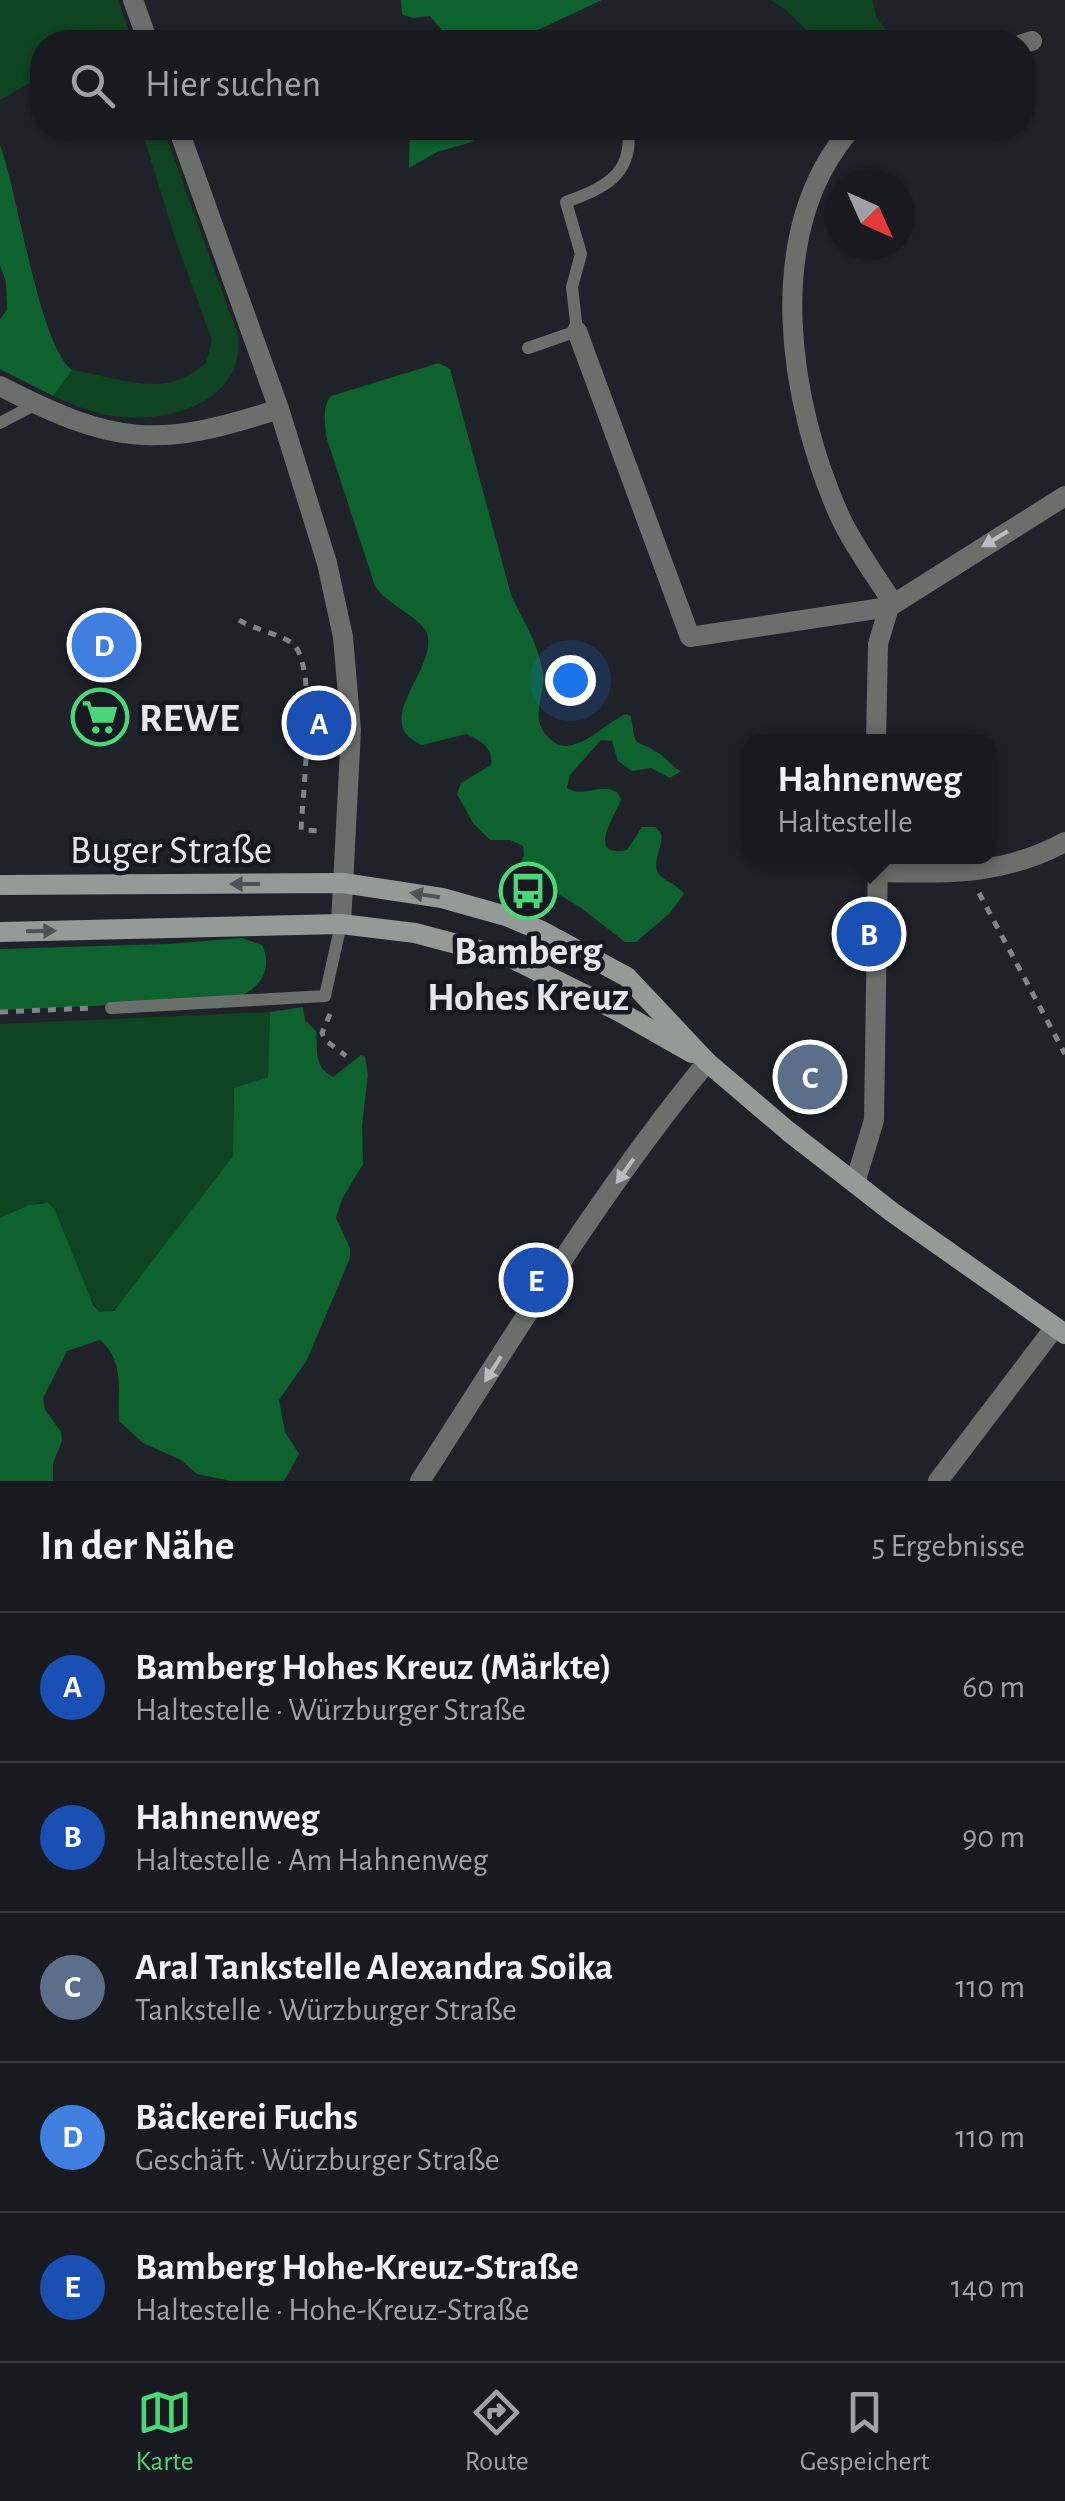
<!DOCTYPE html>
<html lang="de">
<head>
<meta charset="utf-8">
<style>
  body { margin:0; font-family:"Alegreya Sans",sans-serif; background:#212328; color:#f1f3f6 }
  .compass { position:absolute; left:825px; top:170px; width:90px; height:90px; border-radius:50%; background:#181a1f; box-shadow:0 2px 8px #0004; rotate:135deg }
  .you { position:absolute; left:570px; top:680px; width:35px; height:35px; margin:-25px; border:8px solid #fff; border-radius:50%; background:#1a73e8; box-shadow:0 0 0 15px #1a73e833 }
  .badge { display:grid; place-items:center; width:65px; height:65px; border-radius:50%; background:#4ad778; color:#fff; font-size:32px; font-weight:700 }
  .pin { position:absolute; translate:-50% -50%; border:5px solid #fff; box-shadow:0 2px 10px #0006 }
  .popup { position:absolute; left:742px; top:734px; width:255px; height:130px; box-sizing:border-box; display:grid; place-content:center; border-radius:20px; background:#181a1f; filter:drop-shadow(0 2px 8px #0005); font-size:32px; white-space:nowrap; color:#9fa1a4 }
  .popup b { font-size:38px; color:#f1f3f6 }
  .popup::after { content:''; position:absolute; left:50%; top:100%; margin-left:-20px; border:20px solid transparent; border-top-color:#181a1f }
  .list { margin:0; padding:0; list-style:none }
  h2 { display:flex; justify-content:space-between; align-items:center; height:130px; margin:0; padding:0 40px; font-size:42px }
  h2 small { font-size:32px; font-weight:400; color:#9fa1a4 }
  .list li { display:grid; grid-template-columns:65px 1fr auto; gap:30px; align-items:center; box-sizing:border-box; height:150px; padding:0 40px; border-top:2px solid #36383d }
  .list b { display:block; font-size:38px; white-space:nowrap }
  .list p { margin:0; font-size:32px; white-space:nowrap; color:#9fa1a4 }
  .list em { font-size:32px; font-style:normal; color:#9fa1a4 }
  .icon { flex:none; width:55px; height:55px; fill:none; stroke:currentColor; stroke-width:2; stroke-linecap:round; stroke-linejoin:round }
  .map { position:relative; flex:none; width:1065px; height:1481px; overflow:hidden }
  .search { position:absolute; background:#181a1f; box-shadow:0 2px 8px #0004; left:30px; right:30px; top:30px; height:110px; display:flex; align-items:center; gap:25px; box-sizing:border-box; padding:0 35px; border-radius:40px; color:#9fa1a4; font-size:38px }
  .sheet { height:880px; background:#181a1f }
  nav { display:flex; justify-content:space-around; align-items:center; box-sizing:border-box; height:140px; border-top:2px solid #36383d; background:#181a1f; font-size:28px; color:#9fa1a4 }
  nav a { display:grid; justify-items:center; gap:5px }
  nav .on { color:#4ad778 }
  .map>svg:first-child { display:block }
  .green { fill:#0e4421 }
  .forest { fill:#0d622e }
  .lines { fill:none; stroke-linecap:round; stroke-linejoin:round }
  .path { stroke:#818389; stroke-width:5; stroke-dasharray:8 8; stroke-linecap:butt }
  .lane { stroke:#6b6f6c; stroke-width:12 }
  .street { stroke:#6b6f6c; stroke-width:20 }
  .secondary { stroke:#949a95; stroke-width:20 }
  .oneway { fill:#babdbf }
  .oneway2 { fill:#4f5255 }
  .labels { text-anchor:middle; stroke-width:9; stroke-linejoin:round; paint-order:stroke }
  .poi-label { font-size:40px; font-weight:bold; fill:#e5e7ec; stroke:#171820; text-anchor:start }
  .street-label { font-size:40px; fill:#e5e7ec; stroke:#171820 }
</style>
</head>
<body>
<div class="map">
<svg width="1065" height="1481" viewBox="0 0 1065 1481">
  <rect width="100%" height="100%" fill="#202229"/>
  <!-- green -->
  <g class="green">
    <path d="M0 0H118L133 42H42V76L0 100Z"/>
    <path d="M771 0H872L877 18 895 42H819L787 11Z"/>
    <path d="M141 128H163L238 335C246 403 167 424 113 416 92 413 72 404 53 396L72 370C119 377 164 401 206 363L212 340 176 241Z"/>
    <path d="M270 1012 268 1077 234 1089 233 1156 120 1306 107 1313 100 1312 89 1296 55 1210 42 1202 0 1218V1024Z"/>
  </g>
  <!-- forest -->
  <g class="forest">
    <path d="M401 0H602L512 42H452L430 16 412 18 402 14Z"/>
    <path d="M410 128H479L472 142 437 152 409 168Z"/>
    <path d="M0 145C18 193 39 345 72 370L53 396 0 369V319L7 310 6 282 0 265Z"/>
    <path d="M439 363 450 369 511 595C523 621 539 644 543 674 545 690 534 712 541 727 545 736 555 745 564 746 586 746 606 723 626 714L631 716C636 753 634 736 660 754 668 760 671 766 681 771L670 778 651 768 632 771 618 761 612 741 601 740 570 775 567 788C584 799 599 782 617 792L621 799C617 813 584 859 627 850L642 827H655L661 833C663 845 656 854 656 866 657 881 677 882 684 894L669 914 636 942H625L581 908 521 871 519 867 524 855 523 846 510 840H490L473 823 457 794 461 783 491 765C494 748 480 740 466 734L422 745C368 722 439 669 427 633 421 618 386 604 375 586L326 436C325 422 322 407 331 396Z"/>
    <path d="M242 938 262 945C275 972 256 992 231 1000L0 1010V949L168 944Z"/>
    <path d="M303 1007 305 1020 316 1031C318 1049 313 1067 333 1077L361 1055 365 1057 368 1075 362 1125 363 1164 342 1199 336 1218 350 1248V1258L307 1360 279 1400 285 1432 299 1454 284 1481H231L197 1474 181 1460 143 1443 119 1421C117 1393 126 1362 100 1340L67 1351 43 1398 45 1410 61 1432 62 1441 53 1463V1481H0V1218L29 1205 48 1203 55 1210 93 1305 100 1312 114 1311 233 1156 234 1088 268 1077 270 1012Z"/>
  </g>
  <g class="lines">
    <!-- path -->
    <g class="path">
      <path d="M239 620C254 630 286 635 295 646 317 673 303 791 301 830L324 831"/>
      <path d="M979 893 1065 1054"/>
      <path d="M0 1012 92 1008"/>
      <path d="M330 1014 322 1033 325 1040 346 1056"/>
    </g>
    <!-- lane -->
    <g class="lane">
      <path d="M528 348 577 331 572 287 581 254 566 202C604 188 634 175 628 128"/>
      <path d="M0 423 36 404"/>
      <path d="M111 1008 325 996 341 924"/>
    </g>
    <!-- street -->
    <g class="street">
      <path d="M133 0 148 42"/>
      <path d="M1022 44 1032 41"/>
      <path d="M178 128 279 409 327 563 343 637 351 730 341 924"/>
      <path d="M852 128C760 230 789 405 841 519 854 546 873 572 889 597V607"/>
      <path d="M577 331 690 637 889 607"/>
      <path d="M0 386C114 445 157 449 279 409"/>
      <path d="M876 742 878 644 889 607 1065 496"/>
      <path d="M878 872C948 873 1002 876 1065 842"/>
      <path d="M855 1183 874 1120 878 856"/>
      <path d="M420 1481C512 1339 600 1192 707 1062"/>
      <path d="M938 1481 1055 1327"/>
    </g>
    <!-- secondary -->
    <g class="secondary">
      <path d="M0 885 343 883 442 898 506 916 542 931 627 977 707 1062 788 1131 892 1212 1065 1334"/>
      <path d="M0 932 341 924 415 933 513 959 620 1012 692 1053"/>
    </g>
  </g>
  <!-- one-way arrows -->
  <defs><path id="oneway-solid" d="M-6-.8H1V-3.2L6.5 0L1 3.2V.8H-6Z" transform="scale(2.5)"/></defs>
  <g class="oneway">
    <use href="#oneway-solid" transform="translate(995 539) rotate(149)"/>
    <use href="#oneway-solid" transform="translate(625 1171) rotate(125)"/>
    <use href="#oneway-solid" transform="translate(493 1369) rotate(123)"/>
  </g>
  <g class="oneway2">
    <use href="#oneway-solid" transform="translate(245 884) rotate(180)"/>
    <use href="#oneway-solid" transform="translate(425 895) rotate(-171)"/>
    <use href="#oneway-solid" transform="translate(41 931) rotate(-1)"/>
  </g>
  <!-- icons -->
  <defs>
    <g id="supermarket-ring" transform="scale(2.875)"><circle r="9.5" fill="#171820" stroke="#4ad778" stroke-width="1.5"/><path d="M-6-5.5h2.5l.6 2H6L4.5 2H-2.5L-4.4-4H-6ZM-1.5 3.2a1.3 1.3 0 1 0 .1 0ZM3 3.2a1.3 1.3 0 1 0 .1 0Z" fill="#4ad778"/></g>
    <g id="bus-ring" transform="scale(2.875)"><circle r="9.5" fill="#171820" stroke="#4ad778" stroke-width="1.5"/><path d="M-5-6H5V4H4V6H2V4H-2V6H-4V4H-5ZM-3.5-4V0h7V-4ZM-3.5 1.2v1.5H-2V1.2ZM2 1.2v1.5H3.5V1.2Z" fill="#4ad778"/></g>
  </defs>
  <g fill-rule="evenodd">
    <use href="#supermarket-ring" x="100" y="717"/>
    <use href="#bus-ring" x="528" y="891"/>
  </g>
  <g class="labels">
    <!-- poi labels -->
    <g class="poi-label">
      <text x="139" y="731">REWE</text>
      <text x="528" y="964" text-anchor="middle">Bamberg<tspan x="528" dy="46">Hohes Kreuz</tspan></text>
    </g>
    <!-- street labels -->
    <g class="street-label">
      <text x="171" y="863">Buger Straße</text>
    </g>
  </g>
</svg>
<svg class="compass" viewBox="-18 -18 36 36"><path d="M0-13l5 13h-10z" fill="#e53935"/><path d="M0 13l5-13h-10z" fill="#9fa1a4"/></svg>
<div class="you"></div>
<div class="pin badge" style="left:319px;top:723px;background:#1a4fb4">A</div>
<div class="pin badge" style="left:869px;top:934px;background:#1a4fb4">B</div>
<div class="popup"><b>Hahnenweg</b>Haltestelle</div>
<div class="pin badge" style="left:810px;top:1077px;background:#5c6f8a">C</div>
<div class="pin badge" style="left:104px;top:645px;background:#3f7fe0">D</div>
<div class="pin badge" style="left:536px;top:1280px;background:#1a4fb4">E</div>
<div class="search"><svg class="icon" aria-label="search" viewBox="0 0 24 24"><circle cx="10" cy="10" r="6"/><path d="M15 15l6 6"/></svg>Hier suchen</div>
</div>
<section class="sheet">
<h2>In der Nähe<small>5 Ergebnisse</small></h2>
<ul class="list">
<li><span class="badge" style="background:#1a4fb4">A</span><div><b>Bamberg Hohes Kreuz (Märkte)</b><p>Haltestelle · Würzburger Straße</p></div><em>60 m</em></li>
<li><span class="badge" style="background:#1a4fb4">B</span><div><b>Hahnenweg</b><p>Haltestelle · Am Hahnenweg</p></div><em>90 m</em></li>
<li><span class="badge" style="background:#5c6f8a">C</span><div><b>Aral Tankstelle Alexandra Soika</b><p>Tankstelle · Würzburger Straße</p></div><em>110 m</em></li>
<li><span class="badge" style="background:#3f7fe0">D</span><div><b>Bäckerei Fuchs</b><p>Geschäft · Würzburger Straße</p></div><em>110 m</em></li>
<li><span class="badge" style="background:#1a4fb4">E</span><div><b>Bamberg Hohe-Kreuz-Straße</b><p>Haltestelle · Hohe-Kreuz-Straße</p></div><em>140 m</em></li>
</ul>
</section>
<nav>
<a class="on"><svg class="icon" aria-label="map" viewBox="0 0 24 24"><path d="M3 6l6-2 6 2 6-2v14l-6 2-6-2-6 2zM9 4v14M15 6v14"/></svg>Karte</a>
<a><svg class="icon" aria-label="directions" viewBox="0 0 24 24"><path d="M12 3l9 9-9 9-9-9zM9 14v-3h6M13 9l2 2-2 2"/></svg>Route</a>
<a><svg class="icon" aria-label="saved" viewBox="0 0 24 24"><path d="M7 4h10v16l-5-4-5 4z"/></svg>Gespeichert</a>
</nav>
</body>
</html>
